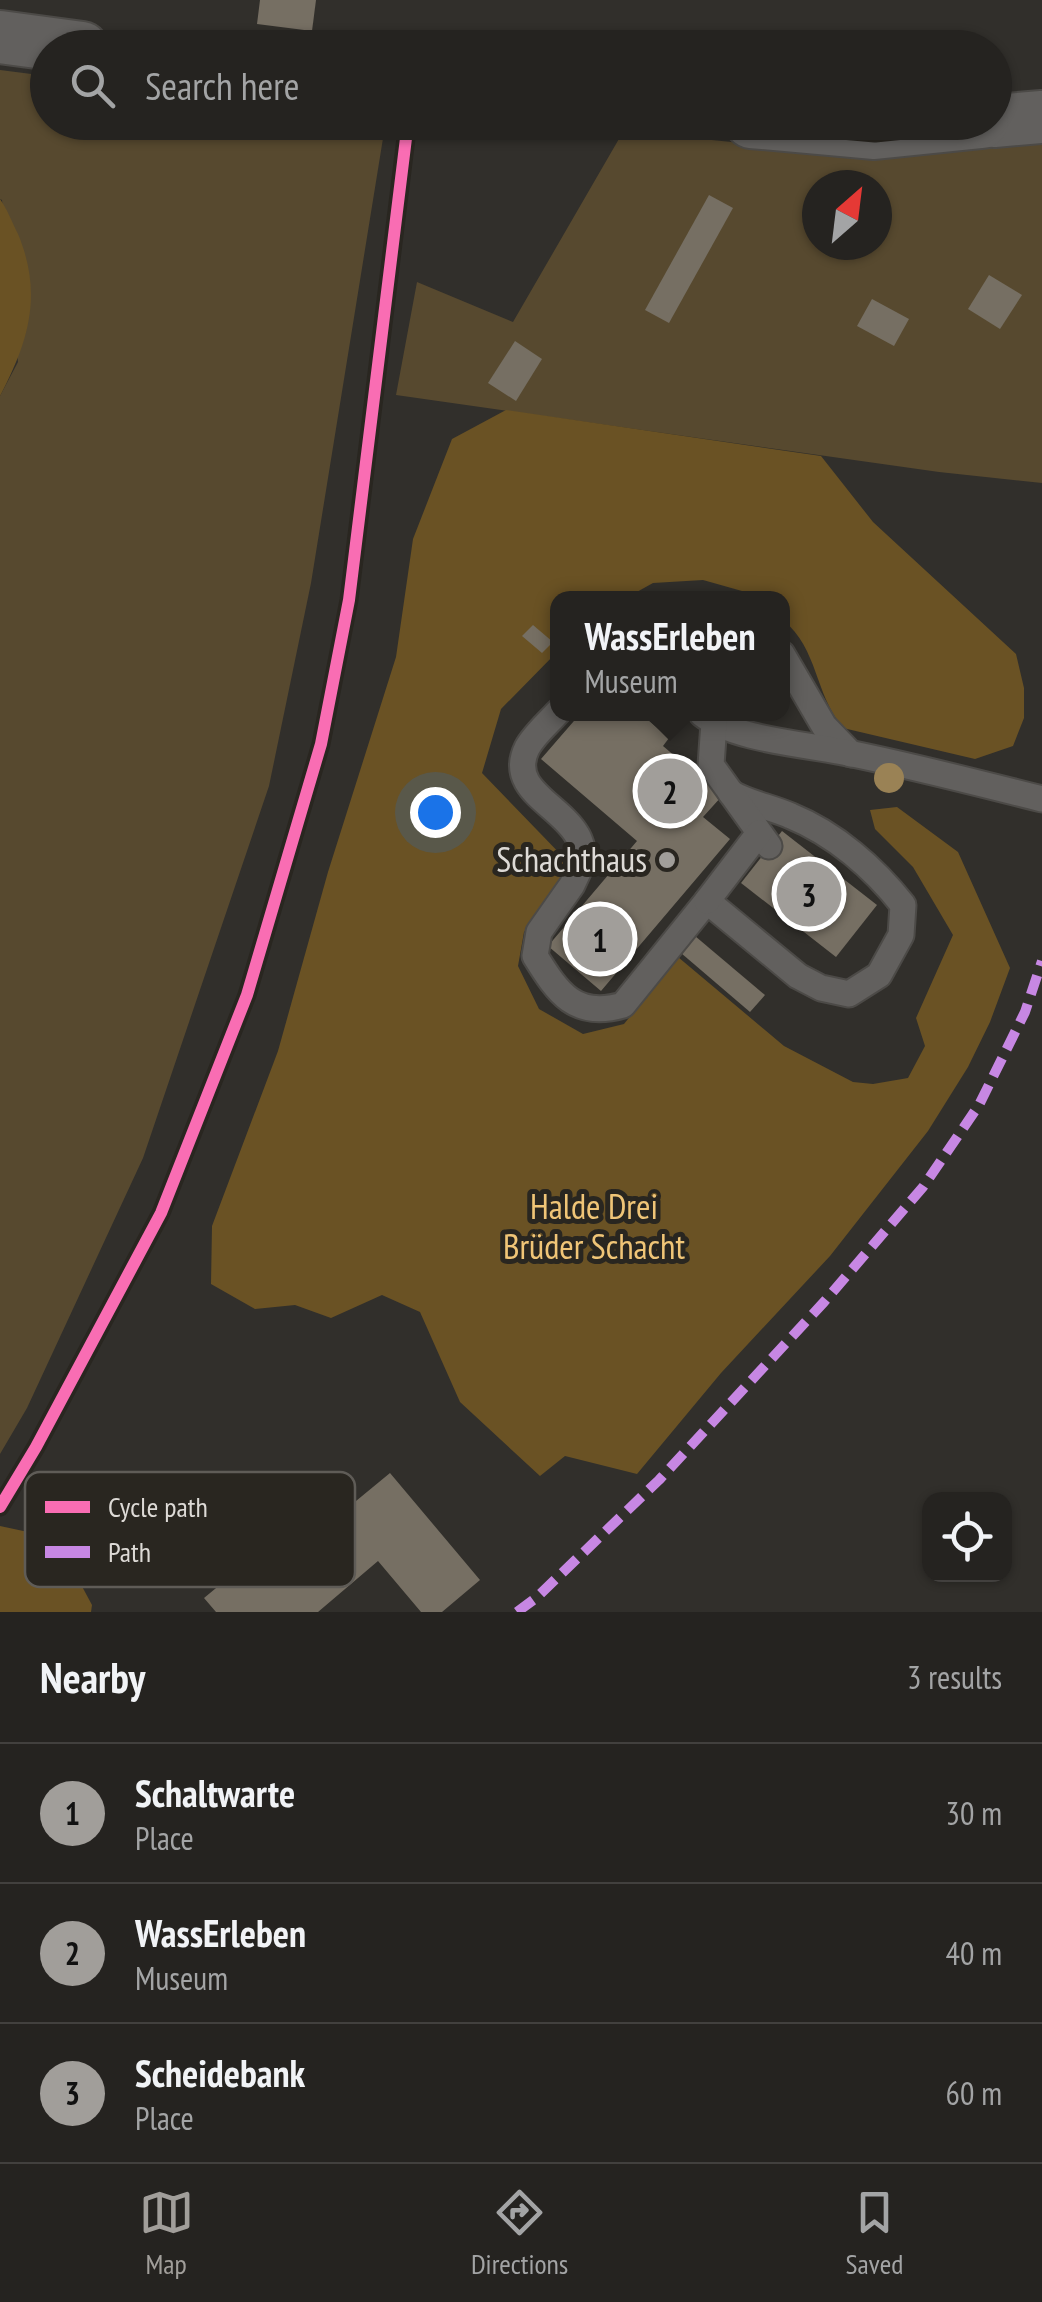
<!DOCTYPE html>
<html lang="en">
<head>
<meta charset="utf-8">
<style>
  body { margin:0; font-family:"PT Sans Narrow",sans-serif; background:#312f2d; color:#f1f3f6 }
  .controls { position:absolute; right:30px; bottom:30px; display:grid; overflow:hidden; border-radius:20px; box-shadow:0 2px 8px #0004 }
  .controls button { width:90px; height:90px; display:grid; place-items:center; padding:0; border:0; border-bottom:2px solid #42403e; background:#252320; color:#f1f3f6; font:50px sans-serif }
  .compass { position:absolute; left:802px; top:170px; width:90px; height:90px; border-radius:50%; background:#252320; box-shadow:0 2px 8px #0004; rotate:28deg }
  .you { position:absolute; left:435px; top:812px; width:35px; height:35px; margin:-25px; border:8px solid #fff; border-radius:50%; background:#1a73e8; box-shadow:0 0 0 15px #1a73e833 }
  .badge { display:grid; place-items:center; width:65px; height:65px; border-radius:50%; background:#a19e9a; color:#111; font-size:32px; font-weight:700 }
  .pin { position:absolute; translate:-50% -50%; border:5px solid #fff; box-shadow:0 2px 10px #0006 }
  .popup { position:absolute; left:550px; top:591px; width:240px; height:130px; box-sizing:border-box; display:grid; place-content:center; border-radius:20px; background:#252320; filter:drop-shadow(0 2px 8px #0005); font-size:32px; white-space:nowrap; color:#a3a4a5 }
  .popup b { font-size:38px; color:#f1f3f6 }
  .popup::after { content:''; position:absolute; left:50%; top:100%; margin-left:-20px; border:20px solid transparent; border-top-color:#252320 }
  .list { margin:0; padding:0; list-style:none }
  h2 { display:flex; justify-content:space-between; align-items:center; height:130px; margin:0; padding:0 40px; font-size:42px }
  h2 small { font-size:32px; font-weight:400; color:#a3a4a5 }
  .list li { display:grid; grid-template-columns:65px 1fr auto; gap:30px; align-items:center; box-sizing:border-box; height:140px; padding:0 40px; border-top:2px solid #42403e }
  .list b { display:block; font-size:38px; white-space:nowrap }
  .list p { margin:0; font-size:32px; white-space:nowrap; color:#a3a4a5 }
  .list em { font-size:32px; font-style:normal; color:#a3a4a5 }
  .icon { flex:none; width:55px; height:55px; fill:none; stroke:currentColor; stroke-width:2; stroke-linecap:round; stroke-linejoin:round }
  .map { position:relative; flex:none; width:1042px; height:1612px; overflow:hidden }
  .search { position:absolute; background:#252320; box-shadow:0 2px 8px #0004; left:30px; right:30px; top:30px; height:110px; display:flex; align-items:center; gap:25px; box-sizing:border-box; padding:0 35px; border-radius:55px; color:#a3a4a5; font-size:38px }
  .sheet { height:550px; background:#252320 }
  nav { display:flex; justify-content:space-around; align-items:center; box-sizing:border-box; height:140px; border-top:2px solid #42403e; background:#252320; font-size:28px; color:#a3a4a5 }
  nav a { display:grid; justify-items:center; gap:5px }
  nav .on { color:#a19e9a }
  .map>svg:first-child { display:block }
  .green { fill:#57492f; fill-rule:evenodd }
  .forest { fill:#6a5224 }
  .building { fill:#766f63 }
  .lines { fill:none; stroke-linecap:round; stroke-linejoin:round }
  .lane-casing { stroke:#4c4a47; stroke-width:29 }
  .street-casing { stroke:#4c4a47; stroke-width:56 }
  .lane { stroke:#62605e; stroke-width:25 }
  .street { stroke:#62605e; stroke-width:52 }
  .quiet { stroke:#c787e3; stroke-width:10; stroke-dasharray:20 10; stroke-linecap:butt }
  .cycleway-casing { stroke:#292620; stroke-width:19 }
  .cycleway { stroke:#f96db3; stroke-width:12 }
  .tree { fill:#9a8255 }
  .poi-dot { fill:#a19e9a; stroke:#292620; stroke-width:4 }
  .labels { text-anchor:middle; stroke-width:10; stroke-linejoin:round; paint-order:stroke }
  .poi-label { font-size:35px; fill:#dddad6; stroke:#292620; text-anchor:end }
  .park-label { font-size:35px; fill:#f0c577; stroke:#292620 }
  .key { fill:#292620; stroke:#5f5c57; stroke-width:2.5 }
  .key-label { font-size:28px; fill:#dddad6 }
</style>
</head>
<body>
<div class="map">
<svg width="1042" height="1612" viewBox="0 0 1042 1612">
  <rect width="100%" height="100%" fill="#312f2b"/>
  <!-- green -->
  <g class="green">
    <path d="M0 70 47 76 48 122H378L385 126 311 583 269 786 143 1158 27 1408 0 1454V396L18 362 2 200 0 199Z"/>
    <path d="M627 125 672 136 780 147 1042 136V483L939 472 396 395 417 282 513 322ZM817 185H877V245H817Z"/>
  </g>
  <!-- forest -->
  <g class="forest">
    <path d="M0 199C7 209 12 222 18 234 43 294 29 341 0 396Z"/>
    <path d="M506 410 821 456 873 522 1016 654 1024 688V718L1013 746 975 759 843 728C814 693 819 650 783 620L782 598H756L749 593 703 580 653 583 626 598H558L557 652 501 709 482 773 567 861 555 893 524 932 518 966 539 1009 583 1034 624 1024 678 957 784 1046 853 1082 873 1084 908 1078 925 1046 916 1018 953 935 913 867 875 829 870 810 897 807 958 852 1010 968 990 1022 968 1067 928 1131 830 1256 721 1373 637 1474 565 1456 540 1476 460 1402 420 1312 382 1295 331 1318 295 1305 255 1309 211 1284 212 1226 278 1051 328 872 396 657 413 539 452 439Z"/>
    <path d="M0 1526 56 1538 92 1605 91 1612H0Z"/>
  </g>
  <!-- building -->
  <g class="building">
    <path d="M260 0H316L312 31 257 24Z"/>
    <path d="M709 195 733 208 669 323 645 310Z"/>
    <path d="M989 275 1022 295 1000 329 968 309Z"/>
    <path d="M872 299 909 319 894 346 857 326Z"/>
    <path d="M515 341 542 359 516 401 488 383Z"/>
    <path d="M533 625 553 642 542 653 522 636Z"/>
    <path d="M580 714H641L669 738 663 746 722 796 703 817 730 839 601 991 548 946 637 841 541 759Z"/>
    <path d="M782 831 877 905 836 957 741 883Z"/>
    <path d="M695 936 765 995 750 1012 681 953Z"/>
    <path d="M390 1473 480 1580 442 1612H421L378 1561 318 1612H216L204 1598 308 1512 322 1529Z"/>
  </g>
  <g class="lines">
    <!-- lane casing -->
    <g class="lane-casing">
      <g id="lane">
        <path d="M782 654 824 726 851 754"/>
        <path d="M558 712C548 723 534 735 527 748 507 789 559 804 577 835 581 841 582 850 585 857L572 885 539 932 535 956C558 993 575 1019 623 1005L707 901 798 976 821 988 849 994 879 975 901 935 903 905C874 868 835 834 791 816 771 807 750 804 731 793"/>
        <path d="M702 714C735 740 806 744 848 753 913 766 978 783 1042 799"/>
        <path d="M714 723 711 765 769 846"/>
        <path d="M707 901 759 833"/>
      </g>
    </g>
    <!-- street casing -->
    <g class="street-casing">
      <g id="street">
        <path d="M0 37 82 48"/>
        <path d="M994 121 1042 117"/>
        <path d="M751 122 875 133 982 122"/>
      </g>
    </g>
    <!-- lane -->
    <use href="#lane" class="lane"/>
    <!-- street -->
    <use href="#street" class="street"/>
    <!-- quiet -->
    <path class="quiet" d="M517 1612 536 1598 659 1480 824 1302 923 1187 979 1105 1025 1012 1042 961"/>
    <!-- cycleway casing -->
    <g class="cycleway-casing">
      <g id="cycleway">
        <path d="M751 122 875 133 982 122"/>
        <path d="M0 1507 36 1447 161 1213 247 995 321 744 349 600 408 122"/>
      </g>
    </g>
    <!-- cycleway -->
    <use href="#cycleway" class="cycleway"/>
  </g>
  <!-- trees -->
  <circle class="tree" cx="889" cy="778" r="15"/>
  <!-- markers -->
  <circle class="poi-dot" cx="667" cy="860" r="10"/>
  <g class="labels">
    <!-- poi labels -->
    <g class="poi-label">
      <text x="647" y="872">Schachthaus</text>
    </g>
    <!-- park labels -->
    <g class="park-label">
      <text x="594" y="1219">Halde Drei<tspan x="594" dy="40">Brüder Schacht</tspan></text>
    </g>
  </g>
  <!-- legend -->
  <rect x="25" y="1472" width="330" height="115" rx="15" class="key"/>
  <rect x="45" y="1501" width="45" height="12" fill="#f96db3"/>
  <rect x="45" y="1546" width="45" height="12" fill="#c787e3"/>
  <g class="key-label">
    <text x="108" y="1517">Cycle path</text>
    <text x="108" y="1562">Path</text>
  </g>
</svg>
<div class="controls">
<button><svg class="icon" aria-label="locate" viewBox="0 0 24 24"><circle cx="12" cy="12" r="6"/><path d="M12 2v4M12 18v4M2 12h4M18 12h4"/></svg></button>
</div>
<svg class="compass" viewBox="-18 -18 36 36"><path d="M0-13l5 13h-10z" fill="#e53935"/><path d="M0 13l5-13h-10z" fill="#a3a4a5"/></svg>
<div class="you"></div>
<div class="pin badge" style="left:600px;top:939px">1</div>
<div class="pin badge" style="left:670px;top:791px">2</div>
<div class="popup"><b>WassErleben</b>Museum</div>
<div class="pin badge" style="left:809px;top:894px">3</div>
<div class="search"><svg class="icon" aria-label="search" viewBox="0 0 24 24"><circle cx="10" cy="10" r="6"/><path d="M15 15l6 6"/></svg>Search here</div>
</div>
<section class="sheet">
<h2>Nearby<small>3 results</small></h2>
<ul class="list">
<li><span class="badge">1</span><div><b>Schaltwarte</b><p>Place</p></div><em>30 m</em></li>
<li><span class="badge">2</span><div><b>WassErleben</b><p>Museum</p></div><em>40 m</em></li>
<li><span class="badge">3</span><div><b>Scheidebank</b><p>Place</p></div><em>60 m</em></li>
</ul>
</section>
<nav>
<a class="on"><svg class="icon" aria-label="map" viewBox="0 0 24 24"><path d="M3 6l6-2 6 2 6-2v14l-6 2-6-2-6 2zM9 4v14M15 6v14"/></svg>Map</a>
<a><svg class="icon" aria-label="directions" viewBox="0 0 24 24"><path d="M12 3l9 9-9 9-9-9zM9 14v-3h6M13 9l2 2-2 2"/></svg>Directions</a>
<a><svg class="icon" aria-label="saved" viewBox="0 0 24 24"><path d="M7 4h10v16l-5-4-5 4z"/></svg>Saved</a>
</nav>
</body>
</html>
